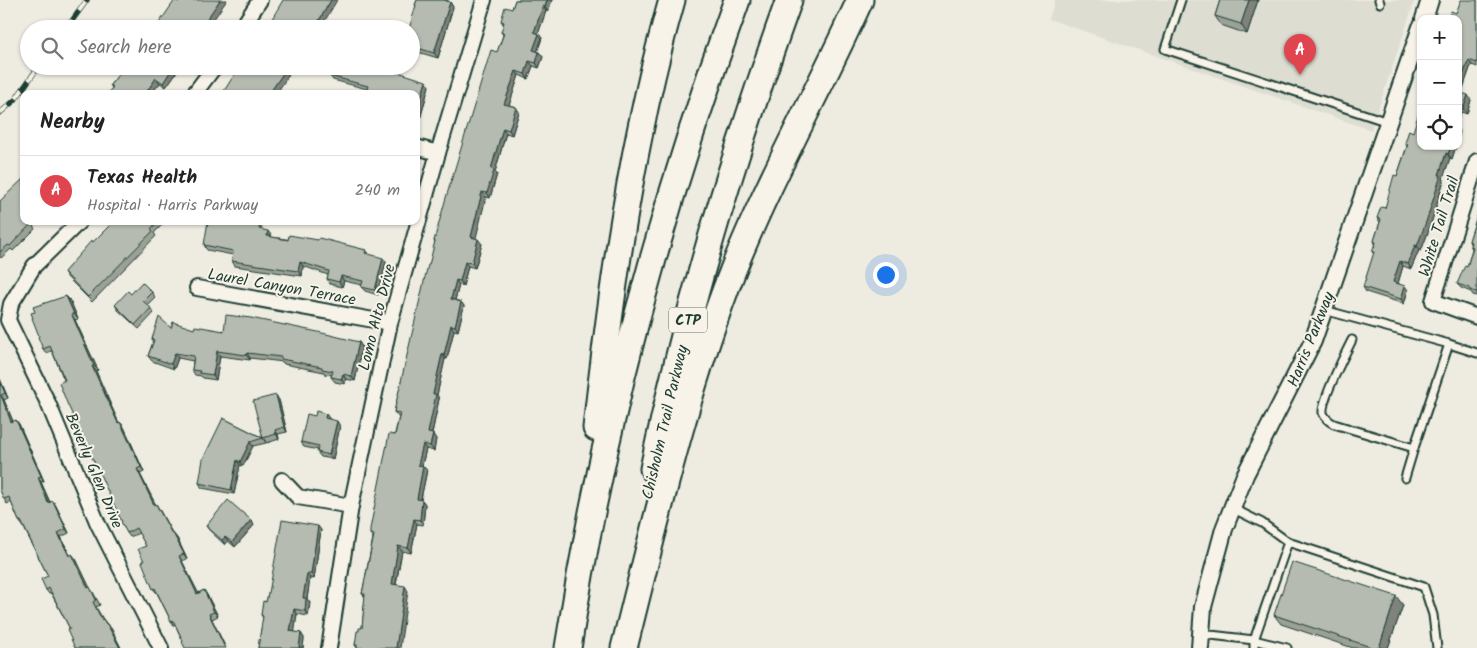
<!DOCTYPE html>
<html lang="en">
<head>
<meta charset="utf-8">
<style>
  body { margin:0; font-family:Kalam,sans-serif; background:#f2f2f2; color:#222 }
  .controls { position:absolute; right:15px; top:15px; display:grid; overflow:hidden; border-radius:10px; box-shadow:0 1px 4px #0004 }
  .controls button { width:45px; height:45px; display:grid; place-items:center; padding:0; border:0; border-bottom:1px solid #e0e0e0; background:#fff; color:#222; font:25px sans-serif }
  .you { position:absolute; left:885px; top:274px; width:18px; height:18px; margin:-12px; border:4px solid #fff; border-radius:50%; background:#1a73e8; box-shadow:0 0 0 8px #1a73e833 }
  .badge { display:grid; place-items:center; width:32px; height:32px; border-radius:50%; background:#111827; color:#fff; font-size:16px; font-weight:700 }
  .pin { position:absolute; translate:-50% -41px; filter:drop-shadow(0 1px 2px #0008) }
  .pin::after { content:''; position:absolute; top:26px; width:18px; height:15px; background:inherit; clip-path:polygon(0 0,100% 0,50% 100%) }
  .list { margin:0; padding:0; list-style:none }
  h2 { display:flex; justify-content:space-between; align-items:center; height:65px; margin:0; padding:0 20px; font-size:21px }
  h2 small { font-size:16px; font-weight:400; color:#767676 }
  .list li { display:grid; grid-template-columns:32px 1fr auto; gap:15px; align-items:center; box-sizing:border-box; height:70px; padding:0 20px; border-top:1px solid #e0e0e0 }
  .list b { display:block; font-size:19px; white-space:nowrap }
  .list p { margin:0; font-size:16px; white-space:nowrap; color:#767676 }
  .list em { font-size:16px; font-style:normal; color:#767676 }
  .icon { flex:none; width:28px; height:28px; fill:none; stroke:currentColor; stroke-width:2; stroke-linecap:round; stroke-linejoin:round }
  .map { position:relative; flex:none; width:1477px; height:648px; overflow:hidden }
  .search { position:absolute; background:#fff; box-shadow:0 1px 4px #0004; left:20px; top:20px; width:400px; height:55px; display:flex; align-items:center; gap:12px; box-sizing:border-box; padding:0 18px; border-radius:28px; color:#767676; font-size:19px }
  .panel { position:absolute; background:#fff; box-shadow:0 1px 4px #0004; left:20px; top:90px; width:400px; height:135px; border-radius:10px }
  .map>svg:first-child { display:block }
  .built { fill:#ddddd2 }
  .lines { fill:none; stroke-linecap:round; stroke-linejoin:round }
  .service-casing { stroke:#1f3d34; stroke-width:11 }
  .minor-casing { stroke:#1f3d34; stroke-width:18 }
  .tertiary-casing { stroke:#1f3d34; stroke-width:20 }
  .motorway-casing { stroke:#1f3d34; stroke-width:29 }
  .service { stroke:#f7f3e8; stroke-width:7 }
  .minor { stroke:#f7f3e8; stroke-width:14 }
  .tertiary { stroke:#f7f3e8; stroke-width:16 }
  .motorway { stroke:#f7f3e8; stroke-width:25 }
  .rail-casing { stroke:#1f3d34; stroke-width:5.5 }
  .rail { stroke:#f7f3e8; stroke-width:4; stroke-dasharray:11; stroke-linecap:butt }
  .wall { fill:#9ca197; stroke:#1f3d34 }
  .shaded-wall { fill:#7f837b; stroke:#1f3d34 }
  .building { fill:#b5bbb0; stroke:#1f3d34 }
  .labels { text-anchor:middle; stroke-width:4; stroke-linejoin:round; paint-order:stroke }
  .shield { fill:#f7f3e8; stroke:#60746a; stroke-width:1 }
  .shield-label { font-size:15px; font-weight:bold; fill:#1f3d34 }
  .street-label { font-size:16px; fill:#1f3d34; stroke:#f7f3e8 }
</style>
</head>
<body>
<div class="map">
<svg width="1477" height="648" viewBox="0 0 1477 648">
  <rect width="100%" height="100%" fill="#eeece1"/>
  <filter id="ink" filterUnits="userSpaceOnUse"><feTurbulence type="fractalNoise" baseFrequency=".02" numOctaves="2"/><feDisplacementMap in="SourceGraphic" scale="10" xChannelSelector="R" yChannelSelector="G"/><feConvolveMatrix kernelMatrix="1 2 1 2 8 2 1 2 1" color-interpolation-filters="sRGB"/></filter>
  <g filter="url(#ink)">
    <!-- built -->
    <path class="built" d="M1055 0H1415L1371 130 1049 19Z"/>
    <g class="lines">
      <!-- service casing -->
      <g class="service-casing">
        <g id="service">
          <path d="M1181 0 1165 49 1388 122"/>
          <path d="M1379 0 1380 3"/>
          <path d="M1324 310 1449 344 1477 353"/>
          <path d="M1352 340C1345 354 1321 401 1323 413 1325 418 1330 422 1334 424L1414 448 1449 344"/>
          <path d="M1405 478 1414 448"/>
          <path d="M1232 508 1262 523 1288 542 1424 587 1433 615 1437 648"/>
          <path d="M1202 634 1254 640 1288 542"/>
          <path d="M1254 648V640L1287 648"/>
        </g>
      </g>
      <!-- minor casing -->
      <g class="minor-casing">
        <g id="minor">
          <path d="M241 29 260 0"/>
          <path d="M194 94 215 66"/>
          <path d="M416 147 438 153"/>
          <path d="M1477 161 1433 301 1477 317"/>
          <path d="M80 221 34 266 11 304 8 320 48 403 98 524 161 648"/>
          <path d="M197 288 390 323"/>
          <path d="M282 480 298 497 351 506"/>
          <path d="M329 648 351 506 390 323 438 153 484 0"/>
        </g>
      </g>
      <!-- tertiary casing -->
      <g class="tertiary-casing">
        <g id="tertiary">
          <path d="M1424 19 1430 0"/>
          <path d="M1200 648 1203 607 1224 529 1245 475 1313 341 1421 27"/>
        </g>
      </g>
      <!-- motorway casing -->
      <g class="motorway-casing">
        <g id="motorway">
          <path d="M596 428C612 284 632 140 672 0"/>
          <path d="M653 469C686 309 734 153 789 0"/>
          <path d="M568 648C602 427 660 210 737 0"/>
          <path d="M624 648C656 521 685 393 733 270 770 177 819 91 860 0"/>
        </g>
      </g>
      <!-- service -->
      <use href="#service" class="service"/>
      <!-- minor -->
      <use href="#minor" class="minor"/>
      <!-- tertiary -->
      <use href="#tertiary" class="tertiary"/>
      <!-- motorway -->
      <use href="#motorway" class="motorway"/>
      <!-- rail casing -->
      <g class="rail-casing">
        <g id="rail">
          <path d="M66 29 87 0"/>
          <path d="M0 113 15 100 39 66"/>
        </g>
      </g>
      <!-- rail -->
      <use href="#rail" class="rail"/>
    </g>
    <!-- wall -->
    <g class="wall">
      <path d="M417 0H448V2H450L453 7 438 58 411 50V29L416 6 415 5Z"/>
      <path d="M515 0H552L548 12 546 11 538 34 542 38 537 52H539L543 57 539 68 533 66 528 79 519 75 509 105 516 107 519 112 512 135 506 133 495 172 497 174 490 198 486 197 475 238 482 244 475 268 468 266 463 286 459 285 455 300 461 302 464 306 458 331 454 330 447 359H445L437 395 439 399 432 434 436 439 434 451 426 449 422 465 427 470 421 499 425 504 423 525 417 524 411 553 402 551 396 584 408 591 357 648 355 645 359 631 362 628 365 597 362 594 373 538 370 534 399 417 397 416 394 412 435 243 434 241 503 35 501 32 504 25 501 21 512 9Z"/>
      <path d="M1220 0H1258L1247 34 1221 25 1215 16Z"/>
      <path d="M1477 0V67L1472 65 1470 68 1461 93 1471 100 1467 114 1461 112 1458 120V19L1456 13Z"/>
      <path d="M121 66H181L166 87 160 83 151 94H107L112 88 110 85 123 69Z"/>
      <path d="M330 76 429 86 419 123 416 122V94H367L366 92 367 89 333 80Z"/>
      <path d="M1413 132 1456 146 1452 159 1450 158 1443 178 1444 180 1430 227 1421 251 1419 250 1411 269 1403 266 1398 283 1408 290 1404 304 1366 292 1363 287 1374 254 1372 252 1375 243 1374 241 1380 222 1377 218 1385 208 1397 176 1407 146 1405 143Z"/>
      <path d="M0 201 24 221H38L33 226 35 229 13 251 11 249 1 258 0 257Z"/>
      <path d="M1477 216V296L1473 295 1471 292 1461 288 1457 284 1467 267 1472 249 1469 241Z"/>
      <path d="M110 221H166L154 233 156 236 92 302 67 277 64 272 110 225Z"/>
      <path d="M236 222 260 226 263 230 271 235V237L366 250 368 254 386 262 378 295 365 291 361 287 362 285 344 281 342 287 330 284 327 279 328 275 303 266 302 276 235 266 232 261 233 255 207 250 204 245Z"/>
      <path d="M152 292 155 297 147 305 154 313 139 329 118 310 115 305 131 294Z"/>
      <path d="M66 296 70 300 78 319 75 320 98 370 96 371 105 393 119 423 120 422 124 427 144 472 140 474 155 504H156L159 509 172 534 177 538 187 559 182 561 198 593 204 590 207 595 218 616 212 619 183 641 175 625 174 626 171 621 157 593 153 589 144 561 146 546 139 533 130 537 127 533 52 351 46 353 43 349 39 336Z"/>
      <path d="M171 328 224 331 359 342 362 347 355 381 346 379 345 384 335 382 331 377 332 375 325 374 324 372 284 364 283 362 250 358V360L220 356 216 380 203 378 201 376 195 375 192 370 193 361 178 358 174 369 152 361 148 356 153 342 152 339Z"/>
      <path d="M0 379 8 398 4 400 13 421 19 424 44 481 41 482 50 502 53 501 56 506 69 533 61 537 70 555 76 559 89 587 93 592 100 605 96 607 103 619 107 624 111 628 121 648H75L70 629 51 593 49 594 46 590 48 576 23 526 19 521 11 502 7 504 4 499 0 490Z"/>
      <path d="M279 400 287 432 278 434 279 439 267 443 263 438Z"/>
      <path d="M223 418 263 438 266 443 253 446 243 466 240 465 234 494 202 488 199 483Z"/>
      <path d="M329 418V419L340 426 333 459 321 457 317 452 318 450 304 447 301 442Z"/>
      <path d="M251 520 254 525 235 547 228 541 225 545 209 530 206 526Z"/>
      <path d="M321 530 314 579 310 578 307 599 310 603 308 616 297 614 294 632 301 633 304 638 303 648H258L263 618 261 615 269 593Z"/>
      <path d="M1403 605 1388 648H1353L1281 624 1274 615Z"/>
    </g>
    <!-- shaded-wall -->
    <g class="shaded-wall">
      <path d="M220 0H227L207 29H200Z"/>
      <path d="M331 0H337L320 29H314Z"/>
      <path d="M547 0H552L548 12 545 7Z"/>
      <path d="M1249 0H1258L1247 34 1241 24Z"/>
      <path d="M450 2 453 7 438 58 434 53Z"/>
      <path d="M543 6 546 11 537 37 534 32Z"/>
      <path d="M539 34 542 38 536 55 533 50Z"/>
      <path d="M539 52 543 57 539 68 536 63Z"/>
      <path d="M1469 60 1472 65 1470 68 1460 97 1458 94V88L1467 64Z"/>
      <path d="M529 61 533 66 528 79 525 74Z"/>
      <path d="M174 66H181L166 87 163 83Z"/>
      <path d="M288 66H290L292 70 276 94H269Z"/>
      <path d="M516 71 519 75 508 109 504 104Z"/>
      <path d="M156 78 160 83 151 94H145Z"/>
      <path d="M426 81 429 86 419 123 416 119V116Z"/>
      <path d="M1468 95 1471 100 1467 114 1463 109Z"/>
      <path d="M516 107 519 112 512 135 509 130Z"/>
      <path d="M1458 108 1461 112 1458 120Z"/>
      <path d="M503 128 506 133 495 172 497 174 490 198 487 193 491 169Z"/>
      <path d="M1458 129 1460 132 1458 139Z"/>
      <path d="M1451 146H1456L1452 159 1448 154Z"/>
      <path d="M1446 153 1450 158 1443 178 1444 180 1430 227 1421 251 1417 246Z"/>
      <path d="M482 192 486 197 475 242 471 237Z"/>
      <path d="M268 231 271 235 270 241 267 236Z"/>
      <path d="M478 239 482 244 475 268 472 263Z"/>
      <path d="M1415 245 1419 250 1411 269 1408 264Z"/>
      <path d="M383 258 386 262 378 295 375 290Z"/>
      <path d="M1400 261 1403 266 1397 287 1393 282Z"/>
      <path d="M300 262 303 266 302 276 298 271Z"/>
      <path d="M465 262 468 266 463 286 460 281Z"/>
      <path d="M341 276 344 281 342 287 339 282Z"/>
      <path d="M456 280 459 285 454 304 451 299Z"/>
      <path d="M1405 286 1408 290 1404 304 1401 299Z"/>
      <path d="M66 296 70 300 78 319 74 314Z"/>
      <path d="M461 302 464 306 458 331 455 326Z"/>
      <path d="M72 315 75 320 98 370 94 366Z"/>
      <path d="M451 325 454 330 447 359 444 355Z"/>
      <path d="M359 342 362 347 355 381 351 376Z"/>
      <path d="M217 351 220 356 216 380 213 375Z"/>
      <path d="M175 353 178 358 174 369 171 364Z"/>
      <path d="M247 353 250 358V360L246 355Z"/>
      <path d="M442 354 445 359 437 395 439 399 431 438 428 433 433 394Z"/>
      <path d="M92 366 96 371 121 428 118 423Z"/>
      <path d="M343 374 346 379 345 384 341 379Z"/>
      <path d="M0 379 8 398 5 393 0 382Z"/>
      <path d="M1 395 4 400 15 426 11 422Z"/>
      <path d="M276 395 279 400 287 432 284 427Z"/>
      <path d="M326 414 329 418 328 423 325 418Z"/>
      <path d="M16 420 19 424 44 481 41 476Z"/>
      <path d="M337 421 340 426 333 459 329 455Z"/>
      <path d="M120 422 124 427 144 472 141 467Z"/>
      <path d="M275 430 278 434 279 439 276 434Z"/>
      <path d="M433 434 436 439 434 451 430 446Z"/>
      <path d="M250 442 253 446 243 466 240 462Z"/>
      <path d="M423 444 426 449 421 469 418 465Z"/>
      <path d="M237 460 240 465 234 494 231 490Z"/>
      <path d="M423 466 427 470 420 503 417 499Z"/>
      <path d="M137 469 140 474 158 509 154 505Z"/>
      <path d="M38 477 41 482 52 508 48 503Z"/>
      <path d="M422 500 425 504 423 525 420 520Z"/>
      <path d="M53 501 56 506 69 533 66 529Z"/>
      <path d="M156 504 159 509 175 538 172 534Z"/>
      <path d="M414 519 417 524 411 553 408 548Z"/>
      <path d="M251 520 254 525 235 547 232 542Z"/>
      <path d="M318 526 321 530 314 579 311 574Z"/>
      <path d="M58 533 61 537 72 560 69 556Z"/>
      <path d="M173 533 177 538 187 559 184 554Z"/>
      <path d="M225 537 228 541 225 545 222 540Z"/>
      <path d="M398 546 402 551 395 588 392 584Z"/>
      <path d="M72 554 76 559 92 592 88 588Z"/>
      <path d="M179 556 182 561 201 598 197 594Z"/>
      <path d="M307 574 310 578 307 599 310 603 308 616 305 611 303 598Z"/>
      <path d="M405 586 408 591 400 648H396Z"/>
      <path d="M204 590 207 595 218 616 214 612Z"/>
      <path d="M1396 596 1403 605 1388 648H1379Z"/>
      <path d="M294 609 297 614 294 636 290 631Z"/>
      <path d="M209 614 212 619 226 648H225Z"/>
      <path d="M107 624 111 628 121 648H120Z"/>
      <path d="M301 633 304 638 303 648H299Z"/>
    </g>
    <!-- building -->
    <g class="building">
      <path d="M175 0 178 2 179 0H220L200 29H155Z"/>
      <path d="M283 0H331L314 29H266Z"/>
      <path d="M417 0H444L450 2 434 53 411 46V29H409L416 5H415Z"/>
      <path d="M515 0H547L545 7 543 6 534 32 539 34 533 50 539 52 536 63 529 61 525 74 516 71 504 104 516 107 509 130 503 128 491 169 494 170 487 193 482 192 471 237 478 239 472 263 465 262 460 281 456 280 451 299 461 302 455 326 451 325 444 355 442 354 433 394H436L428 433 433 434 430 446 423 444 418 465 423 466 417 499 422 500 420 520 414 519 408 548 398 546 392 584 405 586 396 648H357V645H355L357 631H359V628H362L365 594H362L374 535 370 534V529L389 434 395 435 400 413 394 412 425 277 428 265H429L435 241H434L445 201 491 50 497 52 504 33 501 32 504 22 501 21 505 7 512 9Z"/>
      <path d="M1220 0H1249L1241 24 1215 16Z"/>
      <path d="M1461 0H1477V63L1469 60 1467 64 1458 88V19H1448L1451 11 1456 13Z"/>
      <path d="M122 66H174L163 83 156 78 145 94H107L113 87 110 85 124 68Z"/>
      <path d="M240 66H288L269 94H222Z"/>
      <path d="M333 66H379L426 81 416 116V94H369V93L366 92 368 86 330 76Z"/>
      <path d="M1458 92 1468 95 1463 109 1458 107Z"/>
      <path d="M1420 109H1421V146H1451L1448 154 1446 153 1439 175H1441L1426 222 1417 246 1415 245 1408 264 1400 261 1393 282 1405 286 1401 299 1363 287 1374 252H1372L1376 242 1374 241 1381 219 1377 218 1381 207 1385 208 1394 175 1397 176 1408 144 1405 143 1409 130 1413 132Z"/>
      <path d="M24 178V221H30L29 222 31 224 10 246 8 245 0 252V201Z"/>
      <path d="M1477 216V292L1470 290V288L1457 284 1463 270 1465 266 1467 267 1473 247 1470 246 1471 242 1469 241Z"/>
      <path d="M110 221H158L151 229 153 231 88 297 64 272 92 240 93 242 110 225 108 224Z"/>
      <path d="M208 221H232L260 226 259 229 268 231 267 236 288 240 289 235 318 240 319 238 366 250 365 253 383 258 375 290 361 287 363 281 341 276 339 282 327 279 329 271 300 262 298 271 232 261 233 251 204 245Z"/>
      <path d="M142 282 152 292 143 301 151 308 135 325 115 305 128 291 131 294Z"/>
      <path d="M66 296 74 314 72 315 94 366H92L102 388 118 423 120 422 141 467 137 469 154 505 156 504 172 534 173 533 184 554 179 556 197 594 204 590 214 612 209 614 225 648H185L182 642 183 641 173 620 171 621 155 588 153 589 142 562 144 561 138 549 146 546 136 528 127 533 121 522H122L67 403 59 383 65 380 50 346 43 349 38 337 39 336 32 318H33L31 313 35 312 33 307Z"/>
      <path d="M226 315 251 318 318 332 359 342 351 376 343 374 341 379 331 377 333 371 322 369V367L281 359V357L247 353 246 355 217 351 213 375 199 373 200 371 192 370 194 356 175 353 171 364 148 356 154 340 152 339 159 317 171 328 173 322 194 329 195 326 224 331Z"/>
      <path d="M0 382 5 393 1 395 11 422 16 420 41 476 38 477 48 503 53 501 66 529 58 533 69 556 72 554 88 588 90 587 96 600 93 602 102 620 103 619 106 624H107L120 648H75L67 630 70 629 49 588 46 590 41 579 48 576 21 521H19L9 497 4 499 0 490Z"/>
      <path d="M276 395 284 427 275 430 276 434 263 438 253 401Z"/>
      <path d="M316 411 326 414 325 418 337 421 329 455 317 452 319 446 301 442 307 414 315 416Z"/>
      <path d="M223 418 263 438 250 442 240 462 237 460 231 490 199 483 203 459Z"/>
      <path d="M228 500 251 520 232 542 225 537 222 540 206 526Z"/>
      <path d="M282 520 318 526 311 574H307L303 598H306L305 611 294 609 290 631 301 633 299 648H258L263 616 261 615 263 601 266 602 268 593H269Z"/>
      <path d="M1292 562 1396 596 1379 648H1374L1274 615Z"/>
    </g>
  </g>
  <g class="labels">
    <!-- shield labels -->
    <rect class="shield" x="669" y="307.5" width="38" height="25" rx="4"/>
    <g class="shield-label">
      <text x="688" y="325">CTP</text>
    </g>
    <!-- street labels -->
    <g class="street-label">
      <text transform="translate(1438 226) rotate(-73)" y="6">White Tail Trail</text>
      <text transform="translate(282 286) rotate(10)" y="6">Laurel Canyon Terrace</text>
      <text transform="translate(376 317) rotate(-76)" y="6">Lomo Alto Drive</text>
      <text transform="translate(1310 339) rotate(-68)" y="6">Harris Parkway</text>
      <text transform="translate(664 422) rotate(-77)" y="6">Chisholm Trail Parkway</text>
      <text transform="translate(95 470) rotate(67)" y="6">Beverly Glen Drive</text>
    </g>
  </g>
</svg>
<div class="controls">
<button>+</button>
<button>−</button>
<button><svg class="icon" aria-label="locate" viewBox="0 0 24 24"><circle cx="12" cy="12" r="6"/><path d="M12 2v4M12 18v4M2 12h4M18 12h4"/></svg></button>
</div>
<div class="you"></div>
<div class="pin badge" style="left:1300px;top:75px;background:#e0444e">A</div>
<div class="search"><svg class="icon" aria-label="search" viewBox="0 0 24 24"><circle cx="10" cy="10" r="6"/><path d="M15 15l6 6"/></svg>Search here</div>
<section class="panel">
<h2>Nearby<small></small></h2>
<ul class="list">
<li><span class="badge" style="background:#e0444e">A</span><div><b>Texas Health</b><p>Hospital · Harris Parkway</p></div><em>240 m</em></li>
</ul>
</section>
</div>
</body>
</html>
